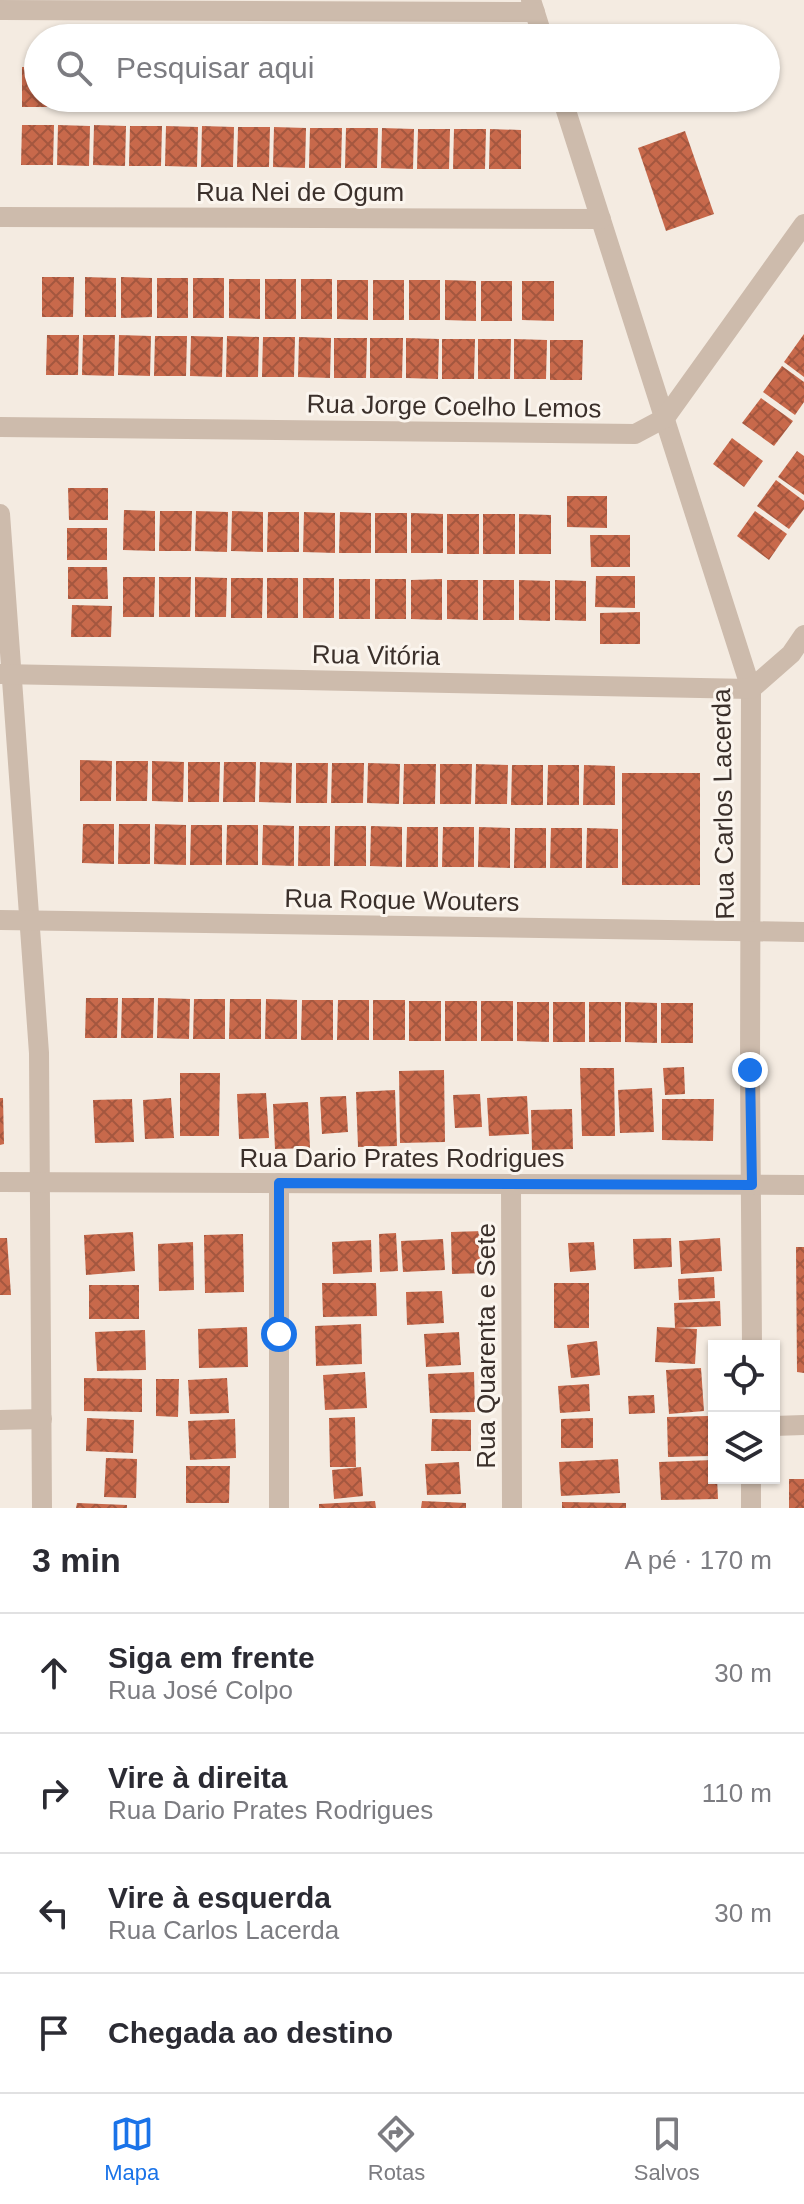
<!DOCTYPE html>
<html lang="pt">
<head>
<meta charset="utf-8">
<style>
  body { margin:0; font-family:Helvetica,sans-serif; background:#f7f7f7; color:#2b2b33 }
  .controls { position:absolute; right:24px; bottom:24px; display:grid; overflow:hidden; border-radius:0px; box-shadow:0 2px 6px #0004 }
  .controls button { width:72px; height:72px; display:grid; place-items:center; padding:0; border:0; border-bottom:2px solid #e1e1e2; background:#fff; color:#2b2b33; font:40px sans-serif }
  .stop { position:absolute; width:24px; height:24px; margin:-18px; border:6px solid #1a73e8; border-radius:50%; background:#fff }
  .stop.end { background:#1a73e8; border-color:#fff; box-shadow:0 2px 8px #0008 }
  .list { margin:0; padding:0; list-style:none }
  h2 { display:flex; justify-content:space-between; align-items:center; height:104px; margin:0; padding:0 32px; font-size:34px }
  h2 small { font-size:26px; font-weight:400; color:#7c7c81 }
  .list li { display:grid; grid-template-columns:52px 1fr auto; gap:24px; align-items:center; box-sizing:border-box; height:120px; padding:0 32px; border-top:2px solid #e1e1e2 }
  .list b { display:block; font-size:30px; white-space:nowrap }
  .list p { margin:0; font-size:26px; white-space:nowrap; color:#7c7c81 }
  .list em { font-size:26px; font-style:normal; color:#7c7c81 }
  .icon { flex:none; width:44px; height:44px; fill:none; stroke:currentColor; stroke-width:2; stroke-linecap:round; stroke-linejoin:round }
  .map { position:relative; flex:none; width:804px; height:1508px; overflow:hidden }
  .search { position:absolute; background:#fff; box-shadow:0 2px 6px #0004; left:24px; right:24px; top:24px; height:88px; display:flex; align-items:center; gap:20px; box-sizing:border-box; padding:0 28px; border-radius:44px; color:#7c7c81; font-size:30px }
  .sheet { height:584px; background:#fff }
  nav { display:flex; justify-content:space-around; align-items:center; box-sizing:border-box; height:112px; border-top:2px solid #e1e1e2; background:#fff; font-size:22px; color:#7c7c81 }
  nav a { display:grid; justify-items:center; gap:4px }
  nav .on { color:#1a73e8 }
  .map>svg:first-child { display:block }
  .building { fill:url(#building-cross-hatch) }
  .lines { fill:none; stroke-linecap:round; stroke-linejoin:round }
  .minor { stroke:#cdbbac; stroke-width:20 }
  .route { stroke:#1a73e8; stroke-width:10 }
  .labels { text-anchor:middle; stroke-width:6; stroke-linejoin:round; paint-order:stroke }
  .street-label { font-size:26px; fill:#3b302b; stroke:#fbf5ee }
</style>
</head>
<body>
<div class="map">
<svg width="804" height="1508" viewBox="0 0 804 1508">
  <defs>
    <pattern id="building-cross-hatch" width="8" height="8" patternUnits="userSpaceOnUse" patternTransform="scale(2)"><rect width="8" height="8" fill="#c8694b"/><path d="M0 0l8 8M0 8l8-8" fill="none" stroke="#a4573f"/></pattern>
  </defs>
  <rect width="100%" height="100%" fill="#f4ebe1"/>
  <!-- building -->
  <g class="building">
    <path d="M22 67H38V98H53V107H22Z"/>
    <path d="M57 98H89V108L57 107Z"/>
    <rect x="93" y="98" width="32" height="10"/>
    <rect x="129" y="98" width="32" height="10"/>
    <path d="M165 98H197V109L165 108Z"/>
    <rect x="201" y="98" width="32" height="11"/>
    <rect x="237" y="98" width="32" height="11"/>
    <rect x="273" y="98" width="32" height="11"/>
    <rect x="309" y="98" width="32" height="12"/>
    <rect x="345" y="98" width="32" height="12"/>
    <rect x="381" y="98" width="32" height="12"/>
    <path d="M417 98H449V111L417 110Z"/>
    <path d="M464 98H495V111H463Z"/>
    <path d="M22 125H54L53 165H21Z"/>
    <path d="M58 125 90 126 89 166 57 165Z"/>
    <path d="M94 125 126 126 125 166 93 165Z"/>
    <path d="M130 126H162L161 166H129Z"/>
    <path d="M166 126 198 127 197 167 165 166Z"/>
    <path d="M202 126 234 127 233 167H201Z"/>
    <path d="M238 127H270L269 167H237Z"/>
    <path d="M274 127 306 128 305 168 273 167Z"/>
    <path d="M310 128H342L341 168H309Z"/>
    <path d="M346 128H378L377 168H345Z"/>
    <path d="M382 128 414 129 413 169 381 168Z"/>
    <path d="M418 129H450L449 169H417Z"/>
    <path d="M454 129H486L485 169H453Z"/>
    <path d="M490 129 521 130V169H489Z"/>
    <path d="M685 131 714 214 666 231 638 148Z"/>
    <path d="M42 277H74L73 317H42Z"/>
    <path d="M85 277 116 278V317H85Z"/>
    <path d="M121 277 152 278V317L121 318Z"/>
    <rect x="157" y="278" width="31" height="40"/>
    <rect x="193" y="278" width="31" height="40"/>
    <path d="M229 279H260V319L229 318Z"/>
    <rect x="265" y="279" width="31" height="40"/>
    <rect x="301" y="279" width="31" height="40"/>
    <path d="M337 280H368V320L337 319Z"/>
    <rect x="373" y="280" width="31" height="40"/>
    <rect x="409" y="280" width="31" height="40"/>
    <path d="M445 280 476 281V321L445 320Z"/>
    <rect x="481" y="281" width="31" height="40"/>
    <path d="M522 281H554V321L522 320Z"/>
    <path d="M804 334V377L784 362Z"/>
    <path d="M47 335H79L78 375H46Z"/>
    <path d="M83 335H115L114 376 82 375Z"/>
    <path d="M119 335 151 336 150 376 118 375Z"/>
    <path d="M155 336H187L186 376H154Z"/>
    <path d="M191 336 223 337 222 377 190 376Z"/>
    <path d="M227 336 259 337 258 377H226Z"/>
    <path d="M263 337H295L294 377H262Z"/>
    <path d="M299 337 331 338 330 378 298 377Z"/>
    <path d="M334 338H367L366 378H334Z"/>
    <path d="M370 338H403L402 378H370Z"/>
    <path d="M406 338 439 339 438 379 406 378Z"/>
    <path d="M442 339H475L474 379H442Z"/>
    <path d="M478 339H511L510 379H478Z"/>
    <path d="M514 339 547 340 546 379H514Z"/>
    <path d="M550 340H583L582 380H550Z"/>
    <path d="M782 366 804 382V402L795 415 763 392Z"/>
    <path d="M761 398 793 421 774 446 742 423Z"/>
    <path d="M732 438 763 461 744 487 713 464Z"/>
    <path d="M797 451 804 456V495L778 477Z"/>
    <path d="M776 480 804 501V509L789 529 757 506Z"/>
    <path d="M68 488H108V520H69Z"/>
    <path d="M567 496H607V528L567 527Z"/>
    <path d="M124 510 155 511V551L123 550Z"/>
    <path d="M160 511H192L191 551H159Z"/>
    <path d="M196 511 228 512 227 552 195 551Z"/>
    <path d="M232 511 263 512V552L231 551Z"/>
    <path d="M755 511 787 534 769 560 737 536Z"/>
    <path d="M268 512H299V552H267Z"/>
    <path d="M304 512 335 513V553L303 552Z"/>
    <path d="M340 512 371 513V553H339Z"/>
    <rect x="375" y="513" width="32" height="40"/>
    <path d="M411 513 443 514V553H411Z"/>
    <rect x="447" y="514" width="32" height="40"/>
    <rect x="483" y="514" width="32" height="40"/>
    <path d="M519 514 551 515V554H519Z"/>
    <rect x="67" y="528" width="40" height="32"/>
    <path d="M590 535H630V567H591Z"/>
    <path d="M68 567H107L108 599H68Z"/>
    <path d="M596 576H635V608L595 607Z"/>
    <path d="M123 577H155L154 617H123Z"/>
    <path d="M159 577H191L190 617H159Z"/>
    <path d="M195 577 227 578 226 617H195Z"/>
    <path d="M231 578H263L262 618H231Z"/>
    <rect x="267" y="578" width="31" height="40"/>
    <rect x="303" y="578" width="31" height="40"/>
    <rect x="339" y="579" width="31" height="40"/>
    <rect x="375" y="579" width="31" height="40"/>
    <path d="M442 579V620L411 619V580Z"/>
    <path d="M447 580H478V620L447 619Z"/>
    <rect x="483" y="580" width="31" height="40"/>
    <path d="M519 580 550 581V621L519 620Z"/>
    <path d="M555 580 586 581V621L555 620Z"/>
    <path d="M72 605 112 606 111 637H71Z"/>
    <path d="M640 612V644H600V613Z"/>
    <path d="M80 760 112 761 111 801H80Z"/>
    <path d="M116 761H148L147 801H116Z"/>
    <path d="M152 761 184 762 183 802 152 801Z"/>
    <path d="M188 762H220L219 802H188Z"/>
    <path d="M224 762H256L255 802H223Z"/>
    <path d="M260 762 292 763 291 803 259 802Z"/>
    <path d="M296 763H328L327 803H296Z"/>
    <path d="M332 763H364L363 803H331Z"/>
    <path d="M368 763 400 764 399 804 367 803Z"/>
    <path d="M404 764H436L435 804H403Z"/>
    <path d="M440 764H472L471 804H440Z"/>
    <path d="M476 764 508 765 507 804H475Z"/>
    <path d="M512 765H543V805H511Z"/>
    <path d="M548 765H579V805H547Z"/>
    <path d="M584 765 615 766V805H583Z"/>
    <rect x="622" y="773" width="78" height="112"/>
    <path d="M83 824H114V864L82 863Z"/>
    <path d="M119 824H150V864H118Z"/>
    <path d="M155 824 186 825V865L154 864Z"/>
    <path d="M191 825H222V865H190Z"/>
    <path d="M227 825H258V865H226Z"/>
    <path d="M263 825 294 826V866L262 865Z"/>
    <path d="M299 826H330V866H298Z"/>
    <path d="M335 826H366V866H334Z"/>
    <path d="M371 826 402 827V867L370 866Z"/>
    <path d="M407 827H438V867H406Z"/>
    <path d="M443 827H474V867H442Z"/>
    <path d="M479 827 510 828V868L478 867Z"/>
    <path d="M515 828H546V868H514Z"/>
    <path d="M551 828H582V868H550Z"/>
    <path d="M587 828 618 829V868H586Z"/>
    <path d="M86 998H118L117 1038H85Z"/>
    <path d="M122 998H154L153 1038H121Z"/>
    <path d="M158 998 190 999 189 1039 157 1038Z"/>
    <path d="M194 999H225V1039H193Z"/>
    <path d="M230 999H261V1039H229Z"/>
    <path d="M266 999 297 1000V1039H265Z"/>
    <path d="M302 1000H333V1040H301Z"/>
    <path d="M338 1000H369V1040H337Z"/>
    <rect x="373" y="1000" width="32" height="40"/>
    <rect x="409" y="1001" width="32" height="40"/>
    <rect x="445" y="1001" width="32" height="40"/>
    <rect x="481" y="1001" width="32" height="40"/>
    <path d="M517 1002H549V1042L517 1041Z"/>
    <rect x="553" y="1002" width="32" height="40"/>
    <rect x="589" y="1002" width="32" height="40"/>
    <path d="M625 1002 657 1003V1043L625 1042Z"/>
    <rect x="661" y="1003" width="32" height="40"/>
    <path d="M684 1067 685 1094 665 1095 663 1068Z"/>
    <path d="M580 1068H614L615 1136H582Z"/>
    <path d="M444 1070 445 1142 400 1143 399 1071Z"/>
    <path d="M180 1073H220L219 1136H180Z"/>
    <path d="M652 1088 654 1132 620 1133 618 1090Z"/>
    <path d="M395 1090 397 1146 358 1147 356 1092Z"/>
    <path d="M266 1093 269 1138 239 1139 237 1094Z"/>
    <path d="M480 1094 482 1127 455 1128 453 1095Z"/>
    <path d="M346 1096 348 1132 322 1134 320 1097Z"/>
    <path d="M527 1096 529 1134 489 1136 487 1098Z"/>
    <path d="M0 1098H3L4 1144 0 1145Z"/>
    <path d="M171 1098 174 1138 145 1139 143 1100Z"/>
    <path d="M132 1099 134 1142 95 1143 93 1100Z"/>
    <path d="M662 1099H714L713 1141 662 1140Z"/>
    <path d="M308 1102 310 1148 275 1149 273 1104Z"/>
    <path d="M572 1109 573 1149 532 1150 531 1110Z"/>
    <path d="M483 1231 484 1273 452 1274 451 1232Z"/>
    <path d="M133 1232 135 1271 86 1275 84 1235Z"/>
    <path d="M396 1233 398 1271 380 1272 379 1234Z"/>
    <path d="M243 1234 244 1292 205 1293 204 1235Z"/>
    <path d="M0 1238H7L11 1295H0Z"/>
    <path d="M671 1238 672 1267 634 1269 633 1239Z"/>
    <path d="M720 1238 722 1271 681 1274 679 1241Z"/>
    <path d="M443 1239 445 1270 403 1272 401 1241Z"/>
    <path d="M371 1240 372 1272 333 1274 332 1242Z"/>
    <path d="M193 1242 194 1290 159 1291 158 1244Z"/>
    <path d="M594 1242 596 1270 570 1272 568 1243Z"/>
    <path d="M796 1247H804V1373L797 1372Z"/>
    <path d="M714 1277 715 1298 679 1300 678 1279Z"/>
    <path d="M322 1283H376L377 1316 323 1317Z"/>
    <rect x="554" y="1283" width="35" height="45"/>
    <rect x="89" y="1285" width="50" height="34"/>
    <path d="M442 1291 444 1323 407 1325 406 1292Z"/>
    <path d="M720 1301 721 1326 675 1328 674 1303Z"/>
    <path d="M361 1324 362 1364 316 1366 315 1326Z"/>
    <path d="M247 1327 248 1367 199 1368 198 1329Z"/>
    <path d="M657 1327 697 1329 695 1364 655 1362Z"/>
    <path d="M145 1330 146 1370 97 1371 95 1332Z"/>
    <path d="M459 1332 461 1365 426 1367 424 1334Z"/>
    <path d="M597 1341 600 1375 571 1378 567 1345Z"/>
    <path d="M701 1368 704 1411 669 1414 666 1370Z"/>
    <path d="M365 1372 367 1408 325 1410 323 1375Z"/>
    <path d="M474 1372 475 1412 430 1413 428 1374Z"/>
    <path d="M84 1378 142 1379V1412L84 1411Z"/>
    <path d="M227 1378 229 1413 190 1414 188 1380Z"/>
    <path d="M156 1379H179L178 1417 156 1416Z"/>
    <path d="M589 1384 590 1411 560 1413 558 1386Z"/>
    <path d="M654 1395 655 1413 629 1414 628 1396Z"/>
    <path d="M708 1416 710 1456 668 1457 667 1417Z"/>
    <path d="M355 1417 356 1467H330L329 1418Z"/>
    <path d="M87 1418 134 1420 133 1453 86 1451Z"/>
    <path d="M593 1418V1448H561V1419Z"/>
    <path d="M235 1419 236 1458 190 1460 188 1421Z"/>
    <path d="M432 1419 471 1420V1451H431Z"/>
    <path d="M106 1458 137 1459 136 1498 104 1497Z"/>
    <path d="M618 1459 620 1493 561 1496 559 1462Z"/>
    <path d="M714 1460V1478H717L718 1499 661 1500 659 1462Z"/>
    <path d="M459 1462 461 1494 427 1495 425 1464Z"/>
    <path d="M186 1466H230L229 1503H186Z"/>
    <path d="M361 1467 363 1496 334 1499 332 1470Z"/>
    <rect x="789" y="1479" width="15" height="29"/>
    <path d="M375 1501 376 1508H319V1504Z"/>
    <path d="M422 1501 466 1503V1508H421Z"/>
    <path d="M562 1502 626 1503V1508H562Z"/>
    <path d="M77 1503 127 1505V1508H76Z"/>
  </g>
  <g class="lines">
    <!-- minor -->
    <g class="minor">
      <path d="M531 0 543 38"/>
      <path d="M0 10 535 12"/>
      <path d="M562 98 751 689 750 1070 752 1346"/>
      <path d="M0 217 601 219"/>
      <path d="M0 427 635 434 665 418 804 224"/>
      <path d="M0 514 39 1053 42 1508"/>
      <path d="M0 674 751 689 791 654 804 635"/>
      <path d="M0 920 804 932"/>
      <path d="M0 1182 804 1185"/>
      <path d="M511 1184 512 1508"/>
      <path d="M0 1420 42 1419"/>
      <path d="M774 1426 804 1425"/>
      <path d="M279 1508V1183"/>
      <path d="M751 1508V1478"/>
    </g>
  </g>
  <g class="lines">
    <!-- route -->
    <path class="route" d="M279 1334V1183L752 1185 750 1070"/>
  </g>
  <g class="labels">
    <!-- street labels -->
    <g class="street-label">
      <text x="300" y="201">Rua Nei de Ogum</text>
      <text transform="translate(454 406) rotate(1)" y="9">Rua Jorge Coelho Lemos</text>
      <text transform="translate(376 655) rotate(1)" y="9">Rua Vitória</text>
      <text transform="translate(723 804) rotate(-91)" y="9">Rua Carlos Lacerda</text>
      <text transform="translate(402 900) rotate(1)" y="9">Rua Roque Wouters</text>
      <text x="402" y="1167">Rua Dario Prates Rodrigues</text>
      <text transform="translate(486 1346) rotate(-90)" y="9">Rua Quarenta e Sete</text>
    </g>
  </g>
</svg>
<div class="controls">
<button><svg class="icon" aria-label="locate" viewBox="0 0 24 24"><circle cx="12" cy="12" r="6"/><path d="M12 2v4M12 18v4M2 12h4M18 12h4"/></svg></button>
<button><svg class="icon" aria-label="layers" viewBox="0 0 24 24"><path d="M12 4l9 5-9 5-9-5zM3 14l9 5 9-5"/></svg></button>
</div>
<div class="stop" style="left:279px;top:1334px"></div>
<div class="stop end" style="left:750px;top:1070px"></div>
<div class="search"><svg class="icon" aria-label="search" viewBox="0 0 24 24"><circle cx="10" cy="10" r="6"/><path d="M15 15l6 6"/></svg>Pesquisar aqui</div>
</div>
<section class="sheet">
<h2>3 min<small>A pé · 170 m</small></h2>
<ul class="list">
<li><svg class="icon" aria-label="ahead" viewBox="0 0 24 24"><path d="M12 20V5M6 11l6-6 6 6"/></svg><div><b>Siga em frente</b><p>Rua José Colpo</p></div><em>30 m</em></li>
<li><svg class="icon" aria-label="right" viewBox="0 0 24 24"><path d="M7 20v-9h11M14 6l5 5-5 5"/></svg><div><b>Vire à direita</b><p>Rua Dario Prates Rodrigues</p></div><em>110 m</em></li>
<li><svg class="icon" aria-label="left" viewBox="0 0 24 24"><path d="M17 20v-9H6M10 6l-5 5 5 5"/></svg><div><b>Vire à esquerda</b><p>Rua Carlos Lacerda</p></div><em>30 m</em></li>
<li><svg class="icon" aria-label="arrive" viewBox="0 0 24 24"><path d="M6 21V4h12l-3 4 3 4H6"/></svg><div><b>Chegada ao destino</b></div></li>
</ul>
</section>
<nav>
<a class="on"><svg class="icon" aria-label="map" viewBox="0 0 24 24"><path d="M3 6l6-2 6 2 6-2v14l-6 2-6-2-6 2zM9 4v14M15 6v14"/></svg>Mapa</a>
<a><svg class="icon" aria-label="directions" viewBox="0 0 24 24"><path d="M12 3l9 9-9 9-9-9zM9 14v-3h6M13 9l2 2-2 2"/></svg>Rotas</a>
<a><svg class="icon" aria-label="saved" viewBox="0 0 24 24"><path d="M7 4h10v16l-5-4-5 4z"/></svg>Salvos</a>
</nav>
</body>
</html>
